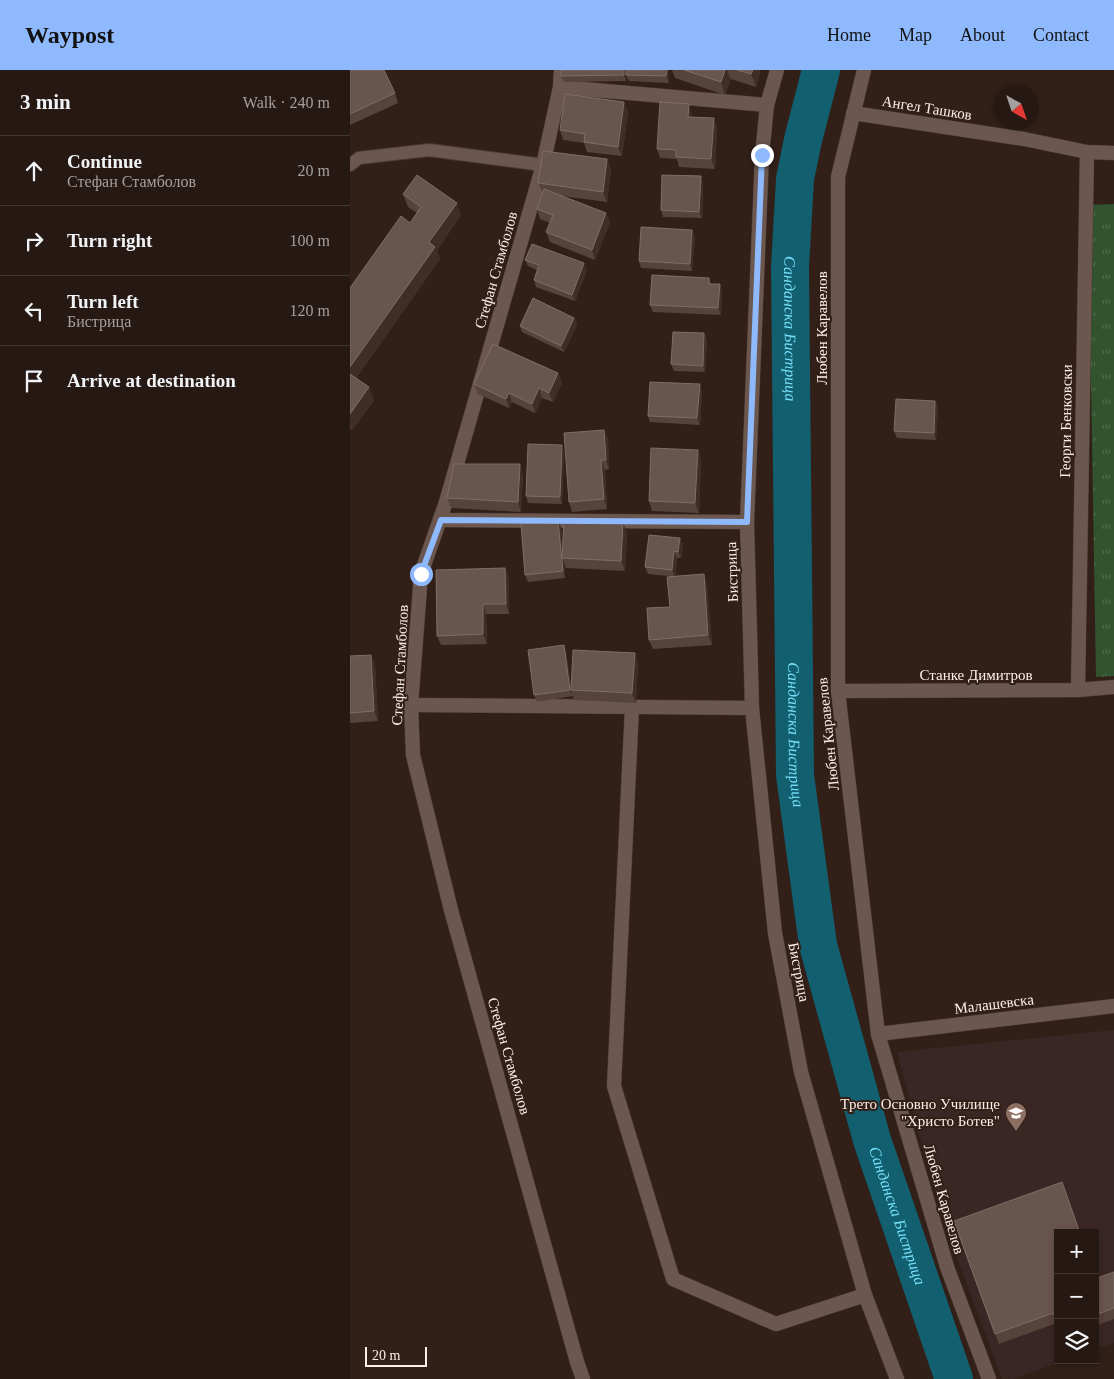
<!DOCTYPE html>
<html lang="en">
<head>
<meta charset="utf-8">
<style>
  body { margin:0; font-family:Georgia,serif; background:#322520; color:#f1f3f6 }
  .controls { position:absolute; right:15px; bottom:15px; display:grid; overflow:hidden; border-radius:0px; box-shadow:0 2px 8px #0003 }
  .controls button { width:45px; height:45px; display:grid; place-items:center; padding:0; border:0; border-bottom:1px solid #423732; background:#261812; color:#f1f3f6; font:25px sans-serif }
  .compass { position:absolute; left:644px; top:15px; width:45px; height:45px; border-radius:50%; background:#261812; box-shadow:0 2px 8px #0003; rotate:140deg }
  .scale { position:absolute; left:15px; bottom:12px; width:62px; box-sizing:border-box; padding-left:5px; border:2px solid #fbeee9; border-top:0; font-size:14px; line-height:18px; white-space:nowrap; color:#fbeee9; -webkit-text-stroke:4px #322018; paint-order:stroke }
  .stop { position:absolute; width:15px; height:15px; margin:-11px; border:4px solid #8eb9fd; border-radius:50%; background:#fff }
  .stop.end { background:#8eb9fd; border-color:#fff; box-shadow:0 1px 5px #0008 }
  .list { margin:0; padding:0; list-style:none }
  h2 { display:flex; justify-content:space-between; align-items:center; height:65px; margin:0; padding:0 20px; font-size:21px }
  h2 small { font-size:16px; font-weight:400; color:#a4a09f }
  .list li { display:grid; grid-template-columns:32px 1fr auto; gap:15px; align-items:center; box-sizing:border-box; height:70px; padding:0 20px; border-top:1px solid #423732 }
  .list b { display:block; font-size:19px; white-space:nowrap }
  .list p { margin:0; font-size:16px; white-space:nowrap; color:#a4a09f }
  .list em { font-size:16px; font-style:normal; color:#a4a09f }
  .icon { flex:none; width:28px; height:28px; fill:none; stroke:currentColor; stroke-width:2; stroke-linecap:round; stroke-linejoin:round }
  .map { position:relative; flex:none; width:764px; height:1309px; overflow:hidden }
  header { display:flex; align-items:center; gap:30px; box-sizing:border-box; height:70px; padding:0 25px; background:#8eb9fd; color:#111 }
  header strong { font-size:24px }
  nav { display:flex; gap:28px; margin-inline-start:auto; font-size:18px }
  main { display:flex }
  aside { flex:1; background:#261812 }
  .map>svg:first-child { display:block }
  .education { fill:#3a2725 }
  .park { fill:url(#park-tufts) }
  .lines { fill:none; stroke-linecap:round; stroke-linejoin:round }
  .river { stroke:#115f6f; stroke-width:38 }
  .service-casing { stroke:#4b3b36; stroke-width:14 }
  .minor-casing { stroke:#4b3b36; stroke-width:15 }
  .tertiary-casing { stroke:#4b3b36; stroke-width:15 }
  .service { stroke:#6c574e; stroke-width:12 }
  .minor { stroke:#6c574e; stroke-width:14 }
  .tertiary { stroke:#6c574e; stroke-width:14 }
  .wall { fill:#56433b }
  .shaded-wall { fill:#402d25 }
  .building { fill:#68554e; stroke:#7f6d66 }
  .route { stroke:#8eb9fd; stroke-width:6 }
  .labels { text-anchor:middle; stroke-width:4; stroke-linejoin:round; paint-order:stroke }
  .street-label { font-size:15px; fill:#fbeee9; stroke:#322018 }
  .poi-label { font-size:15px; fill:#fbeee9; stroke:#322018; text-anchor:end }
  .water-label { font-size:16px; font-style:italic; fill:#75dff9; stroke:#322018 }
</style>
</head>
<body>
<header>
<strong>Waypost</strong>
<nav><a>Home</a><a>Map</a><a>About</a><a>Contact</a></nav>
</header>
<main>
<aside>
<h2>3 min<small>Walk · 240 m</small></h2>
<ul class="list">
<li><svg class="icon" aria-label="ahead" viewBox="0 0 24 24"><path d="M12 20V5M6 11l6-6 6 6"/></svg><div><b>Continue</b><p>Стефан Стамболов</p></div><em>20 m</em></li>
<li><svg class="icon" aria-label="right" viewBox="0 0 24 24"><path d="M7 20v-9h11M14 6l5 5-5 5"/></svg><div><b>Turn right</b></div><em>100 m</em></li>
<li><svg class="icon" aria-label="left" viewBox="0 0 24 24"><path d="M17 20v-9H6M10 6l-5 5 5 5"/></svg><div><b>Turn left</b><p>Бистрица</p></div><em>120 m</em></li>
<li><svg class="icon" aria-label="arrive" viewBox="0 0 24 24"><path d="M6 21V4h12l-3 4 3 4H6"/></svg><div><b>Arrive at destination</b></div></li>
</ul>
</aside>
<div class="map">
<svg width="764" height="1309" viewBox="0 0 764 1309">
  <defs>
    <pattern id="park-tufts" width="24" height="20" patternUnits="userSpaceOnUse" patternTransform="scale(1.25)"><rect width="24" height="20" fill="#31532e"/><path d="M3 7l-1-3M5 7V3M7 7l1-3M15 17l-1-3M17 17v-4M19 17l1-3" fill="none" stroke="#506c4c"/></pattern>
  </defs>
  <rect width="100%" height="100%" fill="#322018"/>
  <!-- education -->
  <path class="education" d="M764 960V1273L745 1279V1163H708V1290H715L663 1309H652L590 1142 547 982Z"/>
  <!-- park -->
  <path class="park" d="M764 134V606L746 607 738 135Z"/>
  <g class="lines">
    <!-- river -->
    <path class="river" id="s1" d="M471 0 453 70 445 109 440 197 445 705 468 875 522 1070 604 1309"/>
    <!-- service casing -->
    <g class="service-casing">
      <path id="service" d="M0 95 9 88 79 80 193 95"/>
    </g>
    <!-- minor casing -->
    <g class="minor-casing">
      <g id="minor">
        <path d="M427 0 417 35 412 85 397 452 402 638 425 863 451 1002 515 1225 547 1309"/>
        <path d="M514 0 488 107V621L528 964 597 1197 639 1309"/>
        <path d="M210 17 417 35"/>
        <path d="M503 43 674 69 737 82 764 83"/>
        <path d="M91 450 397 452"/>
        <path d="M728 620 737 82"/>
        <path d="M488 621 728 620 764 617"/>
        <path d="M61 635 402 638"/>
        <path d="M282 637 264 1016 323 1209 426 1254 515 1225"/>
        <path d="M528 964 764 936"/>
      </g>
    </g>
    <!-- tertiary casing -->
    <g class="tertiary-casing">
      <path id="tertiary" d="M211 0 210 17 193 95 96 432 71 504 61 635 63 685 101 840 227 1292 233 1309"/>
    </g>
    <!-- service -->
    <use href="#service" class="service"/>
    <!-- minor -->
    <use href="#minor" class="minor"/>
    <!-- tertiary -->
    <use href="#tertiary" class="tertiary"/>
  </g>
  <!-- wall -->
  <g class="wall">
    <path d="M0 0 45 23 48 33 0 55Z"/>
    <path d="M319 0V13L279 11 276 5V11L214 12 211 6Z"/>
    <path d="M322 0H410V2L406 17 381 9 375 25 325 8Z"/>
    <path d="M274 32 278 42 272 86 237 82 234 73 213 70 210 60Z"/>
    <path d="M342 44V47L367 58 365 99 329 97 327 89 310 88 307 79Z"/>
    <path d="M257 89 261 99 257 132 212 126 256 143 260 152 245 190 200 172 196 162 200 153 190 149 187 139 193 123 188 113Z"/>
    <path d="M353 113 352 148 313 147 311 140Z"/>
    <path d="M53 124 111 145 87 180 90 189 6 308 24 330 2 360 0 358V218L60 153 67 143 58 137Z"/>
    <path d="M342 160 345 167 342 201 291 198 289 191Z"/>
    <path d="M175 190 237 200 225 231 186 217 184 210 187 200 178 196Z"/>
    <path d="M359 208 361 214H370L372 221 371 245 303 242 300 235Z"/>
    <path d="M224 248 227 255 214 282 172 262 170 256Z"/>
    <path d="M354 263 357 270 355 302 324 301 321 294Z"/>
    <path d="M208 303 212 313 203 332 192 328 185 343 162 332 159 338 128 324 124 314Z"/>
    <path d="M352 321 350 355 300 352 298 346Z"/>
    <path d="M585 331 588 337 586 370 547 368 544 361Z"/>
    <path d="M254 360 258 370 259 399 255 400 257 439 222 442 219 432Z"/>
    <path d="M214 382 212 434 178 433 176 426Z"/>
    <path d="M351 389 349 443 302 441 299 431Z"/>
    <path d="M173 404 171 442 101 438 97 428Z"/>
    <path d="M208 451 211 457 213 479 277 462 275 501 216 498 214 493 215 508 178 512 175 505Z"/>
    <path d="M333 475 331 488H327L325 506 354 504 357 514 362 575 303 579 299 570 320 537V506L298 504 295 497Z"/>
    <path d="M155 498 159 508V544H136L137 574 91 575 87 566Z"/>
    <path d="M216 582 221 616 288 593 286 633 224 630 222 624 223 626 187 632 184 625Z"/>
    <path d="M0 586 25 594 28 651 0 653Z"/>
    <path d="M604 1151 708 1163 707 1253 649 1274Z"/>
    <path d="M764 1202V1249L745 1256V1205L747 1208Z"/>
  </g>
  <!-- shaded-wall -->
  <g class="shaded-wall">
    <path d="M274 0H276V11L274 5Z"/>
    <path d="M317 0H319V13L316 6Z"/>
    <path d="M375 0H377L381 9 375 25 371 12Z"/>
    <path d="M403 0H410V2L406 17 401 4Z"/>
    <path d="M274 32 278 42 272 86 268 77Z"/>
    <path d="M339 34 342 44V56L338 47Z"/>
    <path d="M364 48 367 58 365 99 361 89Z"/>
    <path d="M257 89 261 99 257 132 253 122Z"/>
    <path d="M351 106 353 113 352 148 349 142Z"/>
    <path d="M107 133 111 145 87 180 90 189 2 314 0 310V297L79 172Z"/>
    <path d="M256 143 260 152 245 190 242 180Z"/>
    <path d="M342 160 345 167 342 201 340 194Z"/>
    <path d="M234 193 237 200 225 231 222 225Z"/>
    <path d="M370 214 372 221 371 245 368 238Z"/>
    <path d="M224 248 227 255 214 282 211 276Z"/>
    <path d="M354 263 357 270 355 302 353 296Z"/>
    <path d="M208 303 212 313 203 332 199 323Z"/>
    <path d="M350 314 352 321 350 355 347 348Z"/>
    <path d="M19 317 24 330 2 360 0 354V344Z"/>
    <path d="M189 318 192 328 185 343 182 334Z"/>
    <path d="M159 323 162 332 159 338 156 329Z"/>
    <path d="M585 331 588 337 586 370 584 363Z"/>
    <path d="M254 360 258 370 259 399 256 390Z"/>
    <path d="M212 375 214 382 212 434 210 427Z"/>
    <path d="M348 380 351 389 349 443 345 433Z"/>
    <path d="M251 390 255 400 257 439 254 429Z"/>
    <path d="M170 394 173 404 171 442 168 432Z"/>
    <path d="M208 451 211 457 214 488H212L214 493 215 508 213 501Z"/>
    <path d="M273 453 277 462 275 501 271 491Z"/>
    <path d="M330 468 333 475 331 488 328 482Z"/>
    <path d="M324 481 327 488 325 507 322 500Z"/>
    <path d="M155 498 159 508V544L156 534Z"/>
    <path d="M354 504 357 514 362 575 358 565Z"/>
    <path d="M133 534 136 544 137 574 133 564Z"/>
    <path d="M214 575 216 582 222 620H221L223 626 220 620Z"/>
    <path d="M285 583 288 593 286 633 282 623Z"/>
    <path d="M21 585 25 594 28 651 24 641Z"/>
  </g>
  <!-- building -->
  <g class="building">
    <path d="M0 0H34L45 23 0 44Z"/>
    <path d="M211 0H274V5L211 6Z"/>
    <path d="M276 0H317L316 6 276 5Z"/>
    <path d="M334 0H375L371 12Z"/>
    <path d="M387 0H403L401 4Z"/>
    <path d="M215 24 274 32 268 77 234 72 235 64 210 60Z"/>
    <path d="M310 32 339 34 338 47 364 48 361 89 326 87V80L307 79Z"/>
    <path d="M193 81 257 89 253 122 188 113Z"/>
    <path d="M67 105 107 133 79 172 85 177 0 297V218L51 146 60 153 71 137 53 124Z"/>
    <path d="M312 105 351 106 349 142 311 140Z"/>
    <path d="M194 119 256 143 242 180 196 162 203 145 187 139Z"/>
    <path d="M291 157 342 160 340 194 289 191Z"/>
    <path d="M182 174 234 193 222 225 184 210 189 195 175 190Z"/>
    <path d="M302 205 359 208V214H370L368 238 300 235Z"/>
    <path d="M183 228 224 248 211 276 170 256Z"/>
    <path d="M323 262 354 263 353 296 321 294Z"/>
    <path d="M143 274 208 303 199 323 189 318 182 334 159 323 156 329 124 314Z"/>
    <path d="M0 304 19 317 0 344Z"/>
    <path d="M300 312 350 314 347 348 298 346Z"/>
    <path d="M546 329 585 331 584 363 544 361Z"/>
    <path d="M254 360 256 390H251L254 429 219 432 214 363Z"/>
    <path d="M178 374 212 375 210 427 176 426Z"/>
    <path d="M301 378 348 380 345 433 299 431Z"/>
    <path d="M104 394H170L168 432 97 428Z"/>
    <path d="M214 450 273 453 271 491 212 488Z"/>
    <path d="M208 451 213 501 175 505 171 454Z"/>
    <path d="M299 465 330 468 328 482 324 481 322 500 295 497Z"/>
    <path d="M155 498 156 534H133V564L87 566 86 500Z"/>
    <path d="M354 504 358 565 299 570 297 538 320 537 317 507Z"/>
    <path d="M214 575 220 620 184 625 178 580Z"/>
    <path d="M223 580 285 583 282 623 221 620Z"/>
    <path d="M21 585 24 641 0 643V586Z"/>
    <path d="M712 1112 730 1163H708V1255L703 1243 645 1264 604 1151Z"/>
    <path d="M764 1202V1238L745 1245V1205L747 1208Z"/>
  </g>
  <g class="lines">
    <!-- route -->
    <path class="route" d="M71 504 91 450 397 452 412 85"/>
  </g>
  <!-- icons -->
  <defs>
    <g id="school-pin" transform="scale(1.125)"><path d="M0 17L-7.5 6A9.5 9.5 0 1 1 7.5 6Z" fill="#8d6e63" stroke="#322018"/><path d="M0-5L7-2L0 1L-7-2ZM-4 1L0 2.5L4 1V4Q0 6-4 4Z" fill="#fff"/></g>
  </defs>
  <g fill-rule="evenodd">
    <use href="#school-pin" x="666" y="1043"/>
  </g>
  <g class="labels">
    <!-- street labels -->
    <g class="street-label">
      <text transform="translate(577 38) rotate(9)" y="5">Ангел Ташков</text>
      <text transform="translate(146 200) rotate(-74)" y="5">Стефан Стамболов</text>
      <text transform="translate(472 258) rotate(-90)" y="5">Любен Каравелов</text>
      <text transform="translate(716 351) rotate(-89)" y="5">Георги Бенковски</text>
      <text transform="translate(382 502) rotate(-92)" y="5">Бистрица</text>
      <text transform="translate(50 595) rotate(-87)" y="5">Стефан Стамболов</text>
      <text x="626" y="610">Станке Димитров</text>
      <text transform="translate(478 664) rotate(-96)" y="5">Любен Каравелов</text>
      <text transform="translate(449 902) rotate(79)" y="5">Бистрица</text>
      <text transform="translate(644 934) rotate(-7)" y="5">Малашевска</text>
      <text transform="translate(159 986) rotate(74)" y="5">Стефан Стамболов</text>
      <text transform="translate(594 1129) rotate(74)" y="5">Любен Каравелов</text>
    </g>
    <!-- poi labels -->
    <g class="poi-label">
      <text x="650" y="1039">Трето Основно Училище<tspan x="650" dy="17">"Христо Ботев"</tspan></text>
    </g>
    <!-- water labels -->
    <g class="water-label">
      <text dy="6" stroke="none"><textPath href="#s1" startOffset="262">Санданска Бистрица</textPath></text>
      <text dy="6" stroke="none"><textPath href="#s1" startOffset="668">Санданска Бистрица</textPath></text>
      <text dy="6" stroke="none"><textPath href="#s1" startOffset="1162">Санданска Бистрица</textPath></text>
    </g>
  </g>
</svg>
<div class="controls">
<button>+</button>
<button>−</button>
<button><svg class="icon" aria-label="layers" viewBox="0 0 24 24"><path d="M12 4l9 5-9 5-9-5zM3 14l9 5 9-5"/></svg></button>
</div>
<svg class="compass" viewBox="-18 -18 36 36"><path d="M0-13l5 13h-10z" fill="#e53935"/><path d="M0 13l5-13h-10z" fill="#a4a09f"/></svg>
<div class="scale">20 m</div>
<div class="stop" style="left:71px;top:504px"></div>
<div class="stop end" style="left:412px;top:85px"></div>
</div>
</main>
</body>
</html>
